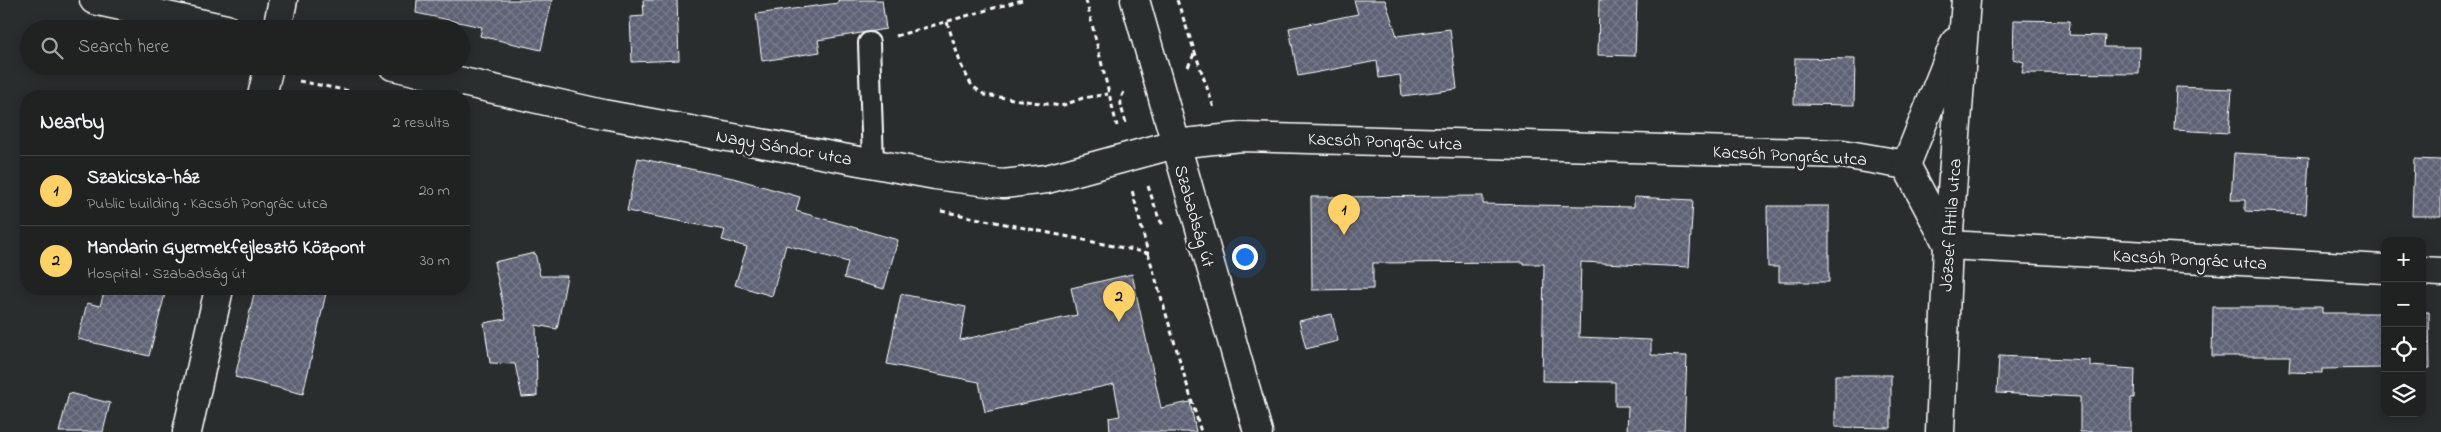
<!DOCTYPE html>
<html lang="en">
<head>
<meta charset="utf-8">
<style>
  body { margin:0; font-family:"Indie Flower",sans-serif; background:#2d2f2f; color:#f1f3f6 }
  .controls { position:absolute; right:15px; bottom:15px; display:grid; overflow:hidden; border-radius:10px; box-shadow:0 2px 12px #0003 }
  .controls button { width:45px; height:45px; display:grid; place-items:center; padding:0; border:0; border-bottom:1px solid #3d3f40; background:#202222; color:#f1f3f6; font:25px sans-serif }
  .you { position:absolute; left:1244px; top:256px; width:18px; height:18px; margin:-12px; border:4px solid #fff; border-radius:50%; background:#1a73e8; box-shadow:0 0 0 8px #1a73e833 }
  .badge { display:grid; place-items:center; width:32px; height:32px; border-radius:50%; background:#ffd166; color:#111; font-size:16px; font-weight:700 }
  .pin { position:absolute; translate:-50% -41px; filter:drop-shadow(0 1px 2px #0008) }
  .pin::after { content:''; position:absolute; top:26px; width:18px; height:15px; background:inherit; clip-path:polygon(0 0,100% 0,50% 100%) }
  .list { margin:0; padding:0; list-style:none }
  h2 { display:flex; justify-content:space-between; align-items:center; height:65px; margin:0; padding:0 20px; font-size:21px }
  h2 small { font-size:16px; font-weight:400; color:#a2a4a5 }
  .list li { display:grid; grid-template-columns:32px 1fr auto; gap:15px; align-items:center; box-sizing:border-box; height:70px; padding:0 20px; border-top:1px solid #3d3f40 }
  .list b { display:block; font-size:19px; white-space:nowrap }
  .list p { margin:0; font-size:16px; white-space:nowrap; color:#a2a4a5 }
  .list em { font-size:16px; font-style:normal; color:#a2a4a5 }
  .icon { flex:none; width:28px; height:28px; fill:none; stroke:currentColor; stroke-width:2; stroke-linecap:round; stroke-linejoin:round }
  .map { position:relative; flex:none; width:2441px; height:432px; overflow:hidden }
  .search { position:absolute; background:#202222; box-shadow:0 2px 12px #0003; left:20px; top:20px; width:450px; height:55px; display:flex; align-items:center; gap:12px; box-sizing:border-box; padding:0 18px; border-radius:28px; color:#a2a4a5; font-size:19px }
  .panel { position:absolute; background:#202222; box-shadow:0 2px 12px #0003; left:20px; top:90px; width:450px; height:205px; border-radius:20px }
  .map>svg:first-child { display:block }
  .building { fill:url(#building-cross-hatch); stroke:#fff }
  .lines { fill:none; stroke-linecap:round; stroke-linejoin:round }
  .service-casing { stroke:#fff; stroke-width:24 }
  .minor-casing { stroke:#fff; stroke-width:31 }
  .tertiary-casing { stroke:#fff; stroke-width:31 }
  .path { stroke:#fff; stroke-width:3; stroke-dasharray:5 4; stroke-linecap:butt }
  .service { stroke:#2a2d2e; stroke-width:20 }
  .minor { stroke:#2a2d2e; stroke-width:28 }
  .tertiary { stroke:#2a2d2e; stroke-width:28 }
  .labels { text-anchor:middle; stroke-width:5; stroke-linejoin:round; paint-order:stroke }
  .street-label { font-size:18px; fill:#fff; stroke:#2a2d2e }
</style>
</head>
<body>
<div class="map">
<svg width="2441" height="432" viewBox="0 0 2441 432">
  <defs>
    <pattern id="building-cross-hatch" width="8" height="8" patternUnits="userSpaceOnUse" patternTransform="scale(1.25)"><rect width="8" height="8" fill="#5e6274"/><path d="M0 0l8 8M0 8l8-8" fill="none" stroke="#767a89"/></pattern>
  </defs>
  <rect width="100%" height="100%" fill="#2a2d2e"/>
  <filter id="ink" filterUnits="userSpaceOnUse"><feTurbulence type="fractalNoise" baseFrequency=".02" numOctaves="2"/><feDisplacementMap in="SourceGraphic" scale="10" xChannelSelector="R" yChannelSelector="G"/><feConvolveMatrix kernelMatrix="1 2 1 2 8 2 1 2 1" color-interpolation-filters="sRGB"/></filter>
  <g filter="url(#ink)">
    <!-- building -->
    <g class="building">
      <path d="M417 0H552L541 50 480 36 482 27 416 13Z"/>
      <path d="M643 0H677L679 60 632 62 630 17 644 16Z"/>
      <path d="M838 0H882L886 29 818 40 820 52 762 61 756 14 838 3Z"/>
      <path d="M1354 0H1385L1397 36 1450 29 1457 89 1402 96 1400 75 1379 78 1377 61 1298 76 1289 28 1358 14Z"/>
      <path d="M1599 0H1637L1635 56 1598 55Z"/>
      <path d="M2014 20 2070 21 2069 35 2105 36 2104 47H2140L2139 74 2022 73 2024 62 2013 59Z"/>
      <path d="M1795 58 1855 59 1854 105 1794 104Z"/>
      <path d="M2176 87 2232 89 2229 133 2174 130Z"/>
      <path d="M2234 153 2309 157 2306 214 2245 211V200H2231Z"/>
      <path d="M638 158 733 178 800 197 796 211 898 240 884 289 844 278 848 262 786 245 772 296 735 285 747 247 722 240 725 230 627 211Z"/>
      <path d="M2414 159 2441 160V216H2412Z"/>
      <path d="M1483 196V204L1634 207V197L1693 200 1689 267 1581 262 1579 337 1651 340V355L1687 356 1684 432H1627L1628 406H1615V382L1542 381 1544 264H1523V262L1373 263V289L1312 290 1311 197Z"/>
      <path d="M1767 206H1829V282H1779V267H1768Z"/>
      <path d="M535 253 540 276H567L557 329 536 325 537 396 522 397 515 364 490 363 484 323 506 319 494 262Z"/>
      <path d="M1132 274 1161 408 1190 402 1196 432H1110L1109 418 1120 416 1114 384 985 412 979 382 887 364 901 294 966 307 960 340 1077 315 1071 288Z"/>
      <path d="M105 289H143L165 294 149 356 78 339 87 303 100 306Z"/>
      <path d="M255 289H327L303 394 235 377Z"/>
      <path d="M2213 307H2322V313H2385V368L2322 369V373L2289 372 2290 356H2212Z"/>
      <path d="M2422 312H2429L2430 368H2422Z"/>
      <path d="M1332 314 1338 341 1306 349 1299 321Z"/>
      <path d="M1999 356 2090 360V366L2135 369 2134 398H2131V432H2080V397L1997 393Z"/>
      <path d="M1835 375H1891V428L1835 427Z"/>
      <path d="M69 393 110 403 103 432H59Z"/>
    </g>
    <g class="lines">
      <!-- service casing -->
      <g class="service-casing">
        <path id="service" d="M869 43 873 163"/>
      </g>
      <!-- minor casing -->
      <g class="minor-casing">
        <g id="minor">
          <path d="M94 0 226 29"/>
          <path d="M277 29 283 0"/>
          <path d="M393 66 603 114 935 175 1003 184 1047 179 1175 144 1241 137 1843 154 1906 165"/>
          <path d="M262 96 269 66"/>
          <path d="M1906 165 1948 245 2385 269"/>
          <path d="M1906 165 1955 42"/>
          <path d="M2422 271 2441 272"/>
          <path d="M187 432 219 289"/>
          <path d="M1940 432 1948 245 1966 0"/>
        </g>
      </g>
      <!-- tertiary casing -->
      <g class="tertiary-casing">
        <path id="tertiary" d="M1135 0 1258 432"/>
      </g>
      <!-- path -->
      <g class="path">
        <path d="M1086 0 1117 126"/>
        <path d="M1177 0 1214 108"/>
        <path d="M947 22 961 65 972 86 985 95 1061 106 1083 98 1108 94"/>
        <path d="M896 36 1022 0"/>
        <path d="M1188 67 1195 52"/>
        <path d="M299 81 374 96"/>
        <path d="M1126 123C1123 111 1116 100 1126 90"/>
        <path d="M1148 186 1159 219 1164 226"/>
        <path d="M941 211 1148 253 1132 190"/>
        <path d="M1148 253 1201 432"/>
      </g>
      <!-- service -->
      <use href="#service" class="service"/>
      <!-- minor -->
      <use href="#minor" class="minor"/>
      <!-- tertiary -->
      <use href="#tertiary" class="tertiary"/>
    </g>
  </g>
  <g class="labels">
    <!-- street labels -->
    <g class="street-label">
      <text transform="translate(1385 141) rotate(2)" y="6">Kacsóh Pongrác utca</text>
      <text transform="translate(784 147) rotate(10)" y="6">Nagy Sándor utca</text>
      <text transform="translate(1790 155) rotate(3)" y="6">Kacsóh Pongrác utca</text>
      <text transform="translate(1195 216) rotate(74)" y="6">Szabadság út</text>
      <text transform="translate(1950 225) rotate(-86)" y="6">József Attila utca</text>
      <text transform="translate(2190 259) rotate(3)" y="6">Kacsóh Pongrác utca</text>
    </g>
  </g>
</svg>
<div class="controls">
<button>+</button>
<button>−</button>
<button><svg class="icon" aria-label="locate" viewBox="0 0 24 24"><circle cx="12" cy="12" r="6"/><path d="M12 2v4M12 18v4M2 12h4M18 12h4"/></svg></button>
<button><svg class="icon" aria-label="layers" viewBox="0 0 24 24"><path d="M12 4l9 5-9 5-9-5zM3 14l9 5 9-5"/></svg></button>
</div>
<div class="you"></div>
<div class="pin badge" style="left:1344px;top:235px">1</div>
<div class="pin badge" style="left:1119px;top:322px">2</div>
<div class="search"><svg class="icon" aria-label="search" viewBox="0 0 24 24"><circle cx="10" cy="10" r="6"/><path d="M15 15l6 6"/></svg>Search here</div>
<section class="panel">
<h2>Nearby<small>2 results</small></h2>
<ul class="list">
<li><span class="badge">1</span><div><b>Szakicska-ház</b><p>Public building · Kacsóh Pongrác utca</p></div><em>20 m</em></li>
<li><span class="badge">2</span><div><b>Mandarin Gyermekfejlesztő Központ</b><p>Hospital · Szabadság út</p></div><em>30 m</em></li>
</ul>
</section>
</div>
</body>
</html>
